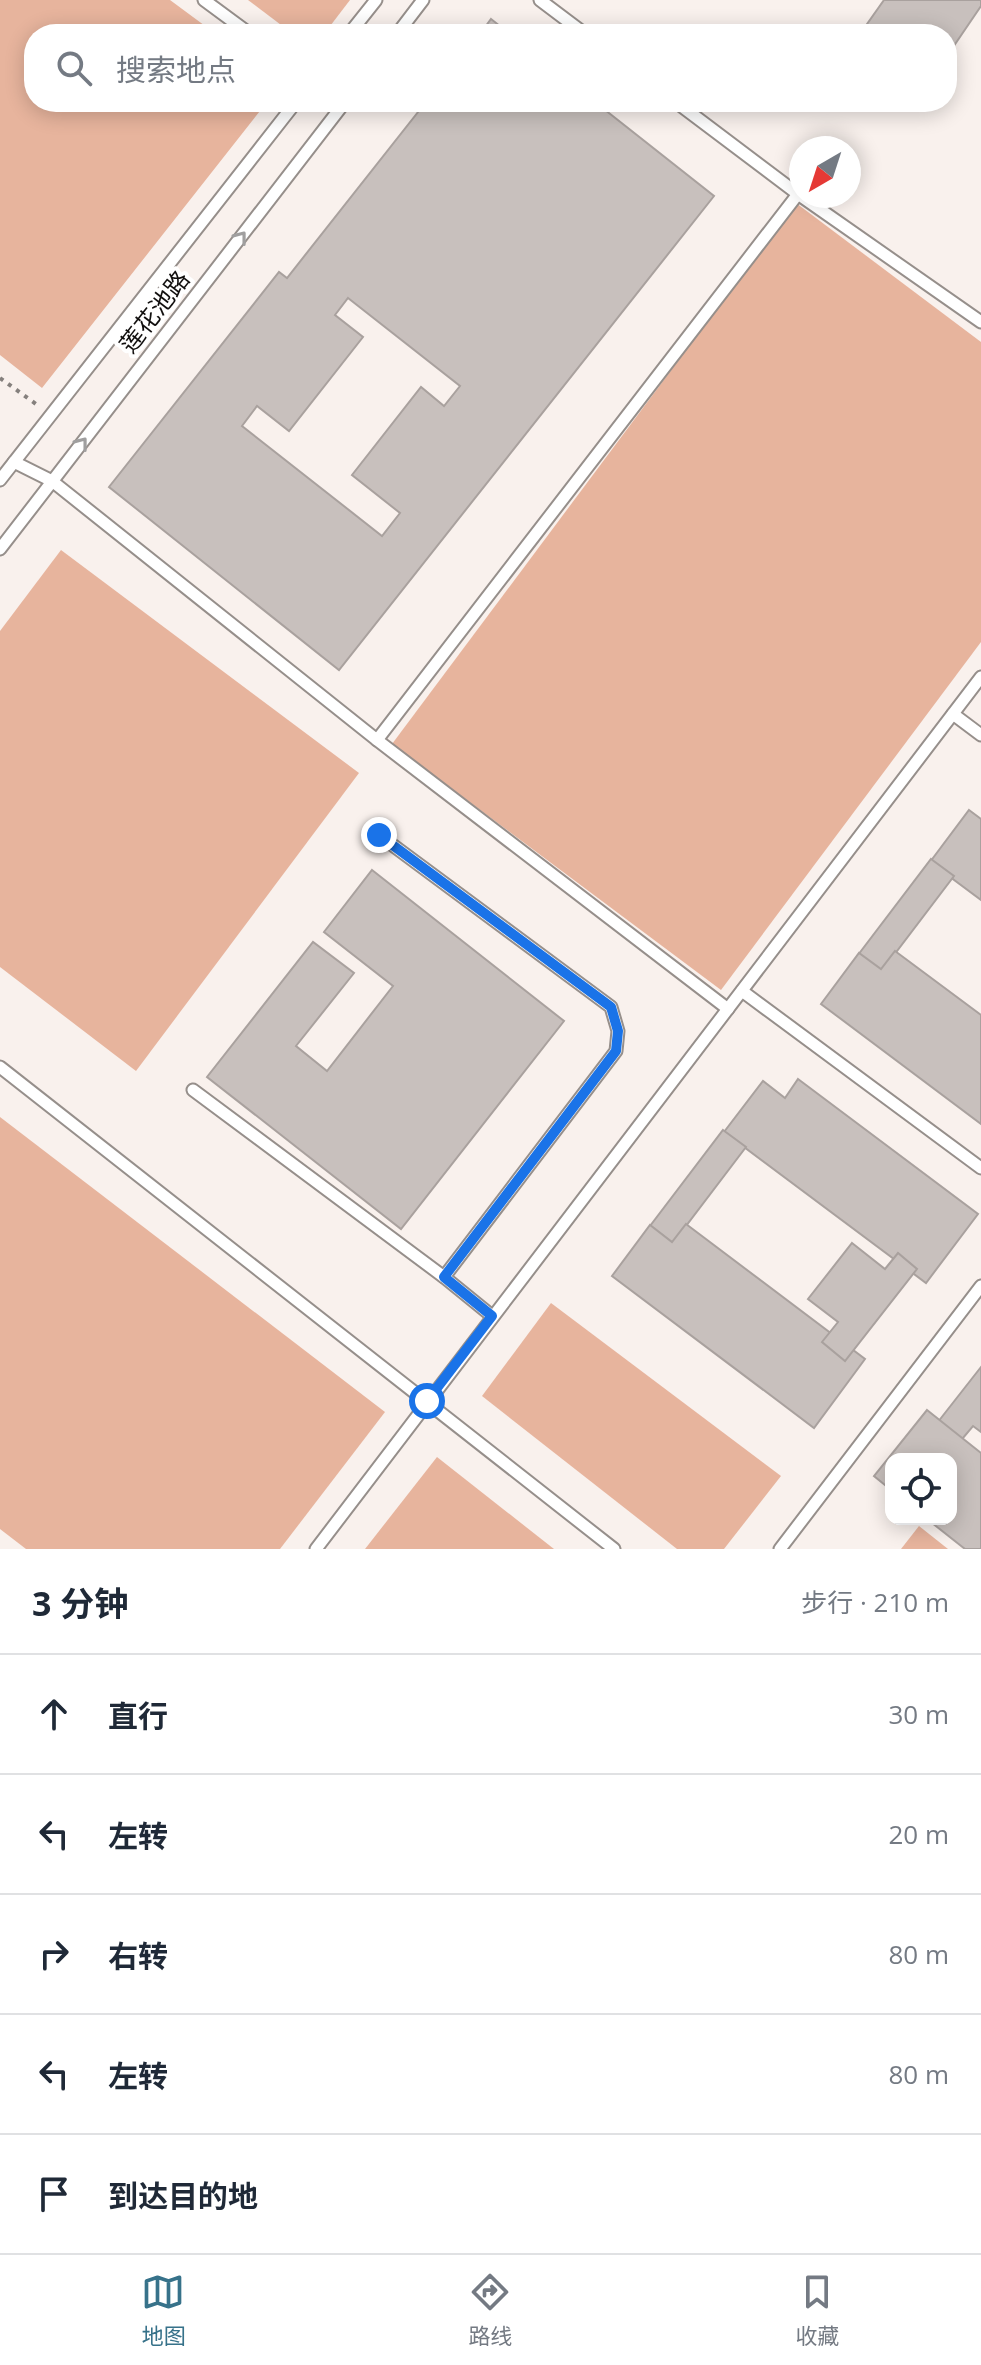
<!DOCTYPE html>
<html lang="zh">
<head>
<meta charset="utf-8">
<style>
  body { margin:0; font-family:"Open Sans","Noto Sans SC",sans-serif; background:#f2f2f3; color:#1f2937 }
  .controls { position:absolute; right:24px; bottom:24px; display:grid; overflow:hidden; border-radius:16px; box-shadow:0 4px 20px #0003 }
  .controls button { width:72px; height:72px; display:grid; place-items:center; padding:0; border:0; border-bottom:2px solid #e0e1e3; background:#fff; color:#1f2937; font:40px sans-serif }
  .compass { position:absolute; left:789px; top:136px; width:72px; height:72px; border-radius:50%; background:#fff; box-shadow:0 4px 20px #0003; rotate:219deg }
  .stop { position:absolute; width:24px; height:24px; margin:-18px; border:6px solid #1a73e8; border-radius:50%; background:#fff }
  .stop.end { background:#1a73e8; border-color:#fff; box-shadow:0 2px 8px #0008 }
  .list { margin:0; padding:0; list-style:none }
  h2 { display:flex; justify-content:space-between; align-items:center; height:104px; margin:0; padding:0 32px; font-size:34px }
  h2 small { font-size:26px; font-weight:400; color:#747a83 }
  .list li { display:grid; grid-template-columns:52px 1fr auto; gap:24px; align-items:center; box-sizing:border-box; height:120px; padding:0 32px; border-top:2px solid #e0e1e3 }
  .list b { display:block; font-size:30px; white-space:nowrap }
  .list em { font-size:26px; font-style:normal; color:#747a83 }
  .icon { flex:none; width:44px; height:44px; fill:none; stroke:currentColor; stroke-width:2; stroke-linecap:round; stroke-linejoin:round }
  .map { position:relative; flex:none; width:981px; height:1549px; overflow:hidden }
  .search { position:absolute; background:#fff; box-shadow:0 4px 20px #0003; left:24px; right:24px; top:24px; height:88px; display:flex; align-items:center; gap:20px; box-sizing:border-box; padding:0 28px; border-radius:32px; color:#747a83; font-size:30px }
  .sheet { height:704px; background:#fff }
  nav { display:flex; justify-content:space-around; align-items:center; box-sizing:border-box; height:112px; border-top:2px solid #e0e1e3; background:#fff; font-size:22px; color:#747a83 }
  nav a { display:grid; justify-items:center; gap:4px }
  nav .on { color:#37728a }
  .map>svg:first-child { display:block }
  .green { fill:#e7b49d }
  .building { fill:#c8c0bd; stroke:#a9a19e; stroke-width:2; fill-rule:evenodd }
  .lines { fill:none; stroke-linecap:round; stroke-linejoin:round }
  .lane-casing { stroke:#968f8b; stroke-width:15 }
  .path { stroke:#85807d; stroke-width:4; stroke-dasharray:4 6; stroke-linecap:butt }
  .lane { stroke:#fff; stroke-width:11 }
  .oneway { stroke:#a09f9f }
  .route { stroke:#1a73e8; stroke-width:10 }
  .labels { text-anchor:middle; stroke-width:8; stroke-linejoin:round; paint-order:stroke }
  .street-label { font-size:24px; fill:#110f0e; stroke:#fff }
</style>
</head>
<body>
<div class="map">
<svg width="981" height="1549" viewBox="0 0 981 1549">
  <rect width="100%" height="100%" fill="#f9f1ed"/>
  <!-- green -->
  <g class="green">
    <path d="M0 0H170L216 34H34V102H267L42 388 0 355Z"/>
    <path d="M248 0H350L324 34H293Z"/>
    <path d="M796 203 981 342V642L721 990 392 744Z"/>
    <path d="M61 550 359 773 136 1071 0 967V631Z"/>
    <path d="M0 1117 385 1412 280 1549H26L0 1529Z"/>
    <path d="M551 1303 781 1476 724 1549H677L482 1396Z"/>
    <path d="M437 1457 554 1549H365Z"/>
    <path d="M919 1526 948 1549H901Z"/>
  </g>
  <!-- building -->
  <g class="building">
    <path d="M884 0H981V6L947 56V34H860Z"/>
    <path d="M491 19 510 34H480Z"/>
    <path d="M426 102H595L714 196 339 670 109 487 279 272 287 278ZM348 298 460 386 444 406 421 387 352 475 400 513 382 536 242 426 257 406 289 431 363 337 335 315Z"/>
    <path d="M969 810 981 819V900L930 862Z"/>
    <path d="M931 859 954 876 881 972 858 955Z"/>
    <path d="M372 870 564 1021 401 1229 207 1077 313 942 354 973 296 1046 327 1071 393 986 324 932Z"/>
    <path d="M895 951 981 1015V1124L821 1004 859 953 881 969Z"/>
    <path d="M798 1079 978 1214 926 1283 724 1132 763 1081 785 1098Z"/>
    <path d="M723 1130 746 1147 673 1243 650 1226Z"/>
    <path d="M686 1224 865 1359 814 1428 612 1276 650 1225 672 1242Z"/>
    <path d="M852 1243 885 1269 898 1253 917 1269 845 1361 822 1342 838 1322 808 1299Z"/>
    <path d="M981 1367V1432L973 1426 957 1445 934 1427Z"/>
    <path d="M927 1410 981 1453V1549H965L927 1519H951V1459H891V1490L874 1476Z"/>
  </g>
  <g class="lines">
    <!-- lane casing -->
    <g class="lane-casing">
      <g id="lane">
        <path d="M204 0 250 34"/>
        <path d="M540 0 585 34"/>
        <path d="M349 34 376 0"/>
        <path d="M397 34 423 0"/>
        <path d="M676 102 798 194 981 322"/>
        <path d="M14 462 52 481 377 740 728 1009"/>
        <path d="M0 480 296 102"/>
        <path d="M0 549 345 102"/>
        <path d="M953 714 981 735"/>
        <path d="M377 740 798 194"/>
        <path d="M379 835 611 1007 618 1031 616 1051 444 1277 492 1316"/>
        <path d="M742 991 981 1168"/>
        <path d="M0 1067 614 1549"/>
        <path d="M193 1090 444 1277"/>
        <path d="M316 1549 981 677"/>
        <path d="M780 1549 981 1286"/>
      </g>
    </g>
    <!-- path -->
    <path class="path" d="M0 378 36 404"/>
    <!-- lane -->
    <use href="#lane" class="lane"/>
  </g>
  <!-- one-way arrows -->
  <defs><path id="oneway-chevron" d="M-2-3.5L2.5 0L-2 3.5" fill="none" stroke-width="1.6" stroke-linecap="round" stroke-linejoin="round" transform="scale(2)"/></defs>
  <g class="oneway">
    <use href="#oneway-chevron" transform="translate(241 237) rotate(-52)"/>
    <use href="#oneway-chevron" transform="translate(82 443) rotate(-52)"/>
  </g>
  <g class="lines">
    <!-- route -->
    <path class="route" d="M379 835 611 1007 618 1031 616 1051 444 1277 492 1316 427 1401"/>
  </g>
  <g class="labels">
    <!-- street labels -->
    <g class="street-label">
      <text transform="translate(155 312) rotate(-52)" y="8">莲花池路</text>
    </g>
  </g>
</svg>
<div class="controls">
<button><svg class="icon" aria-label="locate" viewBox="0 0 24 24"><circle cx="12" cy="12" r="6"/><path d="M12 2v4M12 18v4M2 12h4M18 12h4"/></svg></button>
</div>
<svg class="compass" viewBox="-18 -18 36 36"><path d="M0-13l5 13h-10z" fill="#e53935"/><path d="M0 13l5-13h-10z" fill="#747a83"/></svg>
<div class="stop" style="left:427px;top:1401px"></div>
<div class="stop end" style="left:379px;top:835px"></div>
<div class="search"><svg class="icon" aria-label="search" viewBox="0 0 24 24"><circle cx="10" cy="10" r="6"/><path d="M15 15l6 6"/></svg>搜索地点</div>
</div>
<section class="sheet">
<h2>3 分钟<small>步行 · 210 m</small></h2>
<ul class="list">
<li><svg class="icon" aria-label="ahead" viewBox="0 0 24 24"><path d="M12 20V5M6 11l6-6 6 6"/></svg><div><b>直行</b></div><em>30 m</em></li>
<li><svg class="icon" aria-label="left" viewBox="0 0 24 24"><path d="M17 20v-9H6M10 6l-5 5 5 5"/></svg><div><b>左转</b></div><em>20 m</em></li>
<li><svg class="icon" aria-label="right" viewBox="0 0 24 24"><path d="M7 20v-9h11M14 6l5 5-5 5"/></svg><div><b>右转</b></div><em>80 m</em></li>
<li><svg class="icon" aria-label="left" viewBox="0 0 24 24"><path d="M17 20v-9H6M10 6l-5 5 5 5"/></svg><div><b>左转</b></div><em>80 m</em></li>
<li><svg class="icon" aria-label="arrive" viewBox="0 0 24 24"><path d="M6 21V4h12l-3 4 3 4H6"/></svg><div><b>到达目的地</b></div></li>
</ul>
</section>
<nav>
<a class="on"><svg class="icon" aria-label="map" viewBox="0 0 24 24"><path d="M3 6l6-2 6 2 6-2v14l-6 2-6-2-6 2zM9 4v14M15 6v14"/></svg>地图</a>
<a><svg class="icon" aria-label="directions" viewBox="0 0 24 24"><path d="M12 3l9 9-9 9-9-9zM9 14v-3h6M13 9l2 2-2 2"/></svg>路线</a>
<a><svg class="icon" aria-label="saved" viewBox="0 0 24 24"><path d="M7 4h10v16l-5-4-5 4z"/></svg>收藏</a>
</nav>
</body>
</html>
